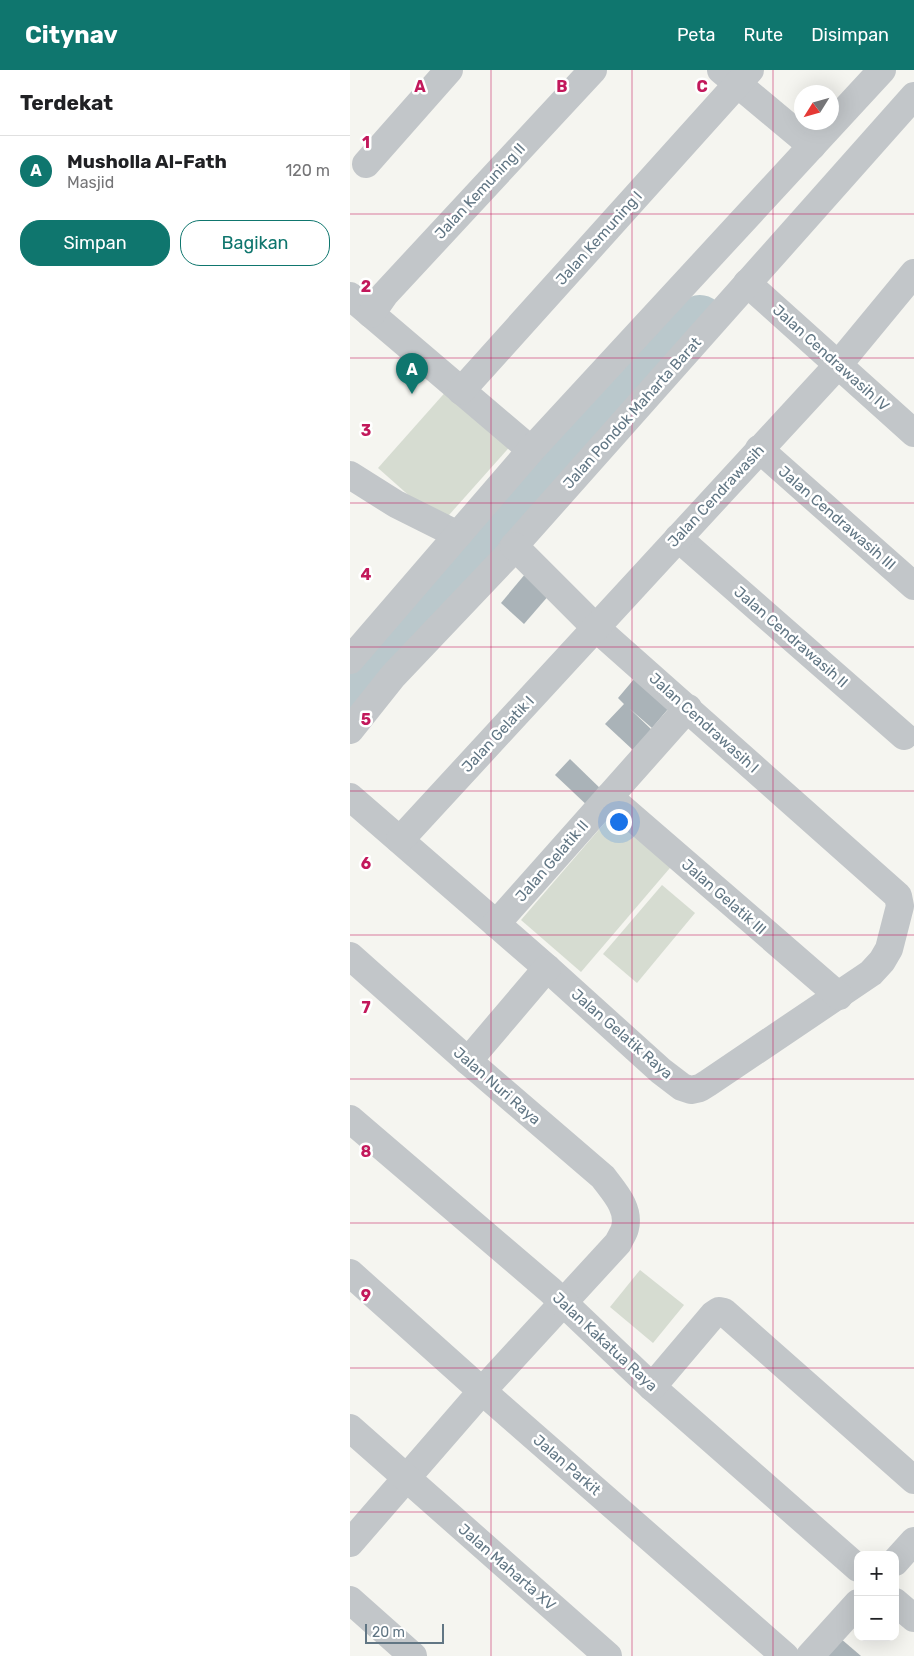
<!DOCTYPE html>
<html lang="id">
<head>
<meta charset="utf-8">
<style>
  body { margin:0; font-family:Rubik,sans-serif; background:#f2f2f2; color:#202124 }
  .controls { position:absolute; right:15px; bottom:15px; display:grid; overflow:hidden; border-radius:10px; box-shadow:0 5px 20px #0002 }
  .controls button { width:45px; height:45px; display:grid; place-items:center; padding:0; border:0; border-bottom:1px solid #e0e0e0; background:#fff; color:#202124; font:25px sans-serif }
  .compass { position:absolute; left:444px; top:15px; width:45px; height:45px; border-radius:50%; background:#fff; box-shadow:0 5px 20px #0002; rotate:233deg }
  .scale { position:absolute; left:15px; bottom:12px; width:79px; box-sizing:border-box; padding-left:5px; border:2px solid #617684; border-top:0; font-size:14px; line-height:18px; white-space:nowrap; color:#617684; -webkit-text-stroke:4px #fff; paint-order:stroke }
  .you { position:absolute; left:268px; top:751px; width:18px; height:18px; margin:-12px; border:4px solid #fff; border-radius:50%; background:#1a73e8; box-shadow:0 0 0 8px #1a73e833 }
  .badge { display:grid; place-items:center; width:32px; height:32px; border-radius:50%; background:#0f766e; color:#fff; font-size:16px; font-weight:700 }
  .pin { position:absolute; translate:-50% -41px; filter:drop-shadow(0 1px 2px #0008) }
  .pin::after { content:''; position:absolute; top:26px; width:18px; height:15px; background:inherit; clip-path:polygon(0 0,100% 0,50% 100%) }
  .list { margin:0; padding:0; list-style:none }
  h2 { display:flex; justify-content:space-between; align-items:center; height:65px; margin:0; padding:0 20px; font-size:21px }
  h2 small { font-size:16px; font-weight:400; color:#757577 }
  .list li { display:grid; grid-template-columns:32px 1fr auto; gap:15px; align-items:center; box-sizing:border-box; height:70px; padding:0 20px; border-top:1px solid #e0e0e0 }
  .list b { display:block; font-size:19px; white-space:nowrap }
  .list p { margin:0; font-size:16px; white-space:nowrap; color:#757577 }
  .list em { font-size:16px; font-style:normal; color:#757577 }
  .actions { display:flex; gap:10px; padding:15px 20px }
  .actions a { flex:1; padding:11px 0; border:1px solid #0f766e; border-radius:20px; text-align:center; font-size:18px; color:#0f766e }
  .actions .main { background:#0f766e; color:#fff }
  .map { position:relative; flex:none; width:564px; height:1586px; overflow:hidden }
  header { display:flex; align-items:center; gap:30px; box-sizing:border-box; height:70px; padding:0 25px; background:#0f766e; color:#fff }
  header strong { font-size:24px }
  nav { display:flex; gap:28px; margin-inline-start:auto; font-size:18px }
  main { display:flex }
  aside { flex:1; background:#fff }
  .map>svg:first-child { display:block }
  .green { fill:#d6dcd1 }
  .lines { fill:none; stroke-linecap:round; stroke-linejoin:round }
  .river { stroke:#bac8cc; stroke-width:48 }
  .building { fill:#aab3b8 }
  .minor { stroke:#c2c6c9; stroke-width:28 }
  .grid { fill:none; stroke:#c2185b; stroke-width:1; stroke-opacity:0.55 }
  .labels { text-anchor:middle; stroke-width:5; stroke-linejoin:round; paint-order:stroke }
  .street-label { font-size:15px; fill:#617684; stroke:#fff }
  .grid-label { font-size:16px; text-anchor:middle; font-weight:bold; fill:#c2185b; stroke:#fff; stroke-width:5; stroke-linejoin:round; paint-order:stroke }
</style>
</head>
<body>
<header>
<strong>Citynav</strong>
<nav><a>Peta</a><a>Rute</a><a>Disimpan</a></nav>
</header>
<main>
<aside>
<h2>Terdekat<small></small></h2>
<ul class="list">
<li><span class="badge">A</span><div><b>Musholla Al-Fath</b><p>Masjid</p></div><em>120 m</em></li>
</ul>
<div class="actions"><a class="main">Simpan</a><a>Bagikan</a></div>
</aside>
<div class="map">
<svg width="564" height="1586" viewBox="0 0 564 1586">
  <rect width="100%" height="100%" fill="#f5f5f0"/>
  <!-- green -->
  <g class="green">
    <path d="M99 318 163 373 91 454 28 398Z"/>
    <path d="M271 734 331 785 231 902 171 850Z"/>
    <path d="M312 815 345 843 287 913 253 884Z"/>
    <path d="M290 1200 334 1235 303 1273 260 1237Z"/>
  </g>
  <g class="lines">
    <!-- river -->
    <path class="river" d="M0 630 131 479 350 249"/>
  </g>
  <!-- building -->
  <g class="building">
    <path d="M176 503 200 524 174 554 151 533Z"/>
    <path d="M290 602 324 632 302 658 280 639 302 660 283 680 255 654 274 634 268 628Z"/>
    <path d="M220 689 255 723 240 738 205 705Z"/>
    <path d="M490 1568 511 1586H474Z"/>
  </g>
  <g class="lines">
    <!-- minor -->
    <g class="minor">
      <path d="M371 0 462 76"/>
      <path d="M16 94 99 0"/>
      <path d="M397 213 564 363"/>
      <path d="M0 226 181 380"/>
      <path d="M21 244 35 224 243 0"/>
      <path d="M111 321 400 0"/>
      <path d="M409 379 564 516"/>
      <path d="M0 405 46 434 108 465"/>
      <path d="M328 468 554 666"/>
      <path d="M0 590 181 380 532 0"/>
      <path d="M0 660 43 606 158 485 164 476 564 26"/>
      <path d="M0 727 197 898 311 1001 332 1017 341 1020 350 1018 358 1013 521 903 532 891 539 879 550 836 548 826 246 558 164 476"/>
      <path d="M259 727 489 926"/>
      <path d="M50 770 488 295 564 203"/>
      <path d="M146 854 338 638"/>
      <path d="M0 886 118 991 253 1107C264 1122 280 1138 275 1158 274 1163 270 1168 268 1173L132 1321 0 1473"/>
      <path d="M118 991 197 898"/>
      <path d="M0 1049 200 1220 302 1317 508 1498"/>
      <path d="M0 1203 123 1313 435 1586"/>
      <path d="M302 1317 363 1245 369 1241 374 1242 564 1410"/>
      <path d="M0 1358 258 1586"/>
      <path d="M545 1492 564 1471"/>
      <path d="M0 1530 63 1586"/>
      <path d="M545 1532 564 1548"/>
      <path d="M460 1586 508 1533"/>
    </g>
  </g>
  <!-- grid -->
  <path class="grid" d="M141 0V1586M282 0V1586M423 0V1586M0 144H564M0 288H564M0 433H564M0 577H564M0 721H564M0 865H564M0 1009H564M0 1153H564M0 1298H564M0 1442H564"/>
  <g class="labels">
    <!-- street labels -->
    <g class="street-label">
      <text transform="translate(130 121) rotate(-47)" y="5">Jalan Kemuning II</text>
      <text transform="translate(249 168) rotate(-48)" y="5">Jalan Kemuning I</text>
      <text transform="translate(481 288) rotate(42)" y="5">Jalan Cendrawasih IV</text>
      <text transform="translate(282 343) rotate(-48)" y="5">Jalan Pondok Maharta Barat</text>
      <text transform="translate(366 426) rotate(-47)" y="5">Jalan Cendrawasih</text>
      <text transform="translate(487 448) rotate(41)" y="5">Jalan Cendrawasih III</text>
      <text transform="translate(441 567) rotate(41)" y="5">Jalan Cendrawasih II</text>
      <text transform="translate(354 653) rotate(42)" y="5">Jalan Cendrawasih I</text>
      <text transform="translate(148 664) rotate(-47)" y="5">Jalan Gelatik I</text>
      <text transform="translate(202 791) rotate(-49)" y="5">Jalan Gelatik II</text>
      <text transform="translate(374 827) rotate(41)" y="5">Jalan Gelatik III</text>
      <text transform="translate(272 964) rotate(41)" y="5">Jalan Gelatik Raya</text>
      <text transform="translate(147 1016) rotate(41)" y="5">Jalan Nuri Raya</text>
      <text transform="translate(255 1272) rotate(43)" y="5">Jalan Kakatua Raya</text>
      <text transform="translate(217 1395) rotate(41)" y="5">Jalan Parkit</text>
      <text transform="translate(157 1497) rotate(41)" y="5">Jalan Maharta XV</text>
    </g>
  </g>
  <g class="grid-label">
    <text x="70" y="22">A</text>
    <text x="212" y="22">B</text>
    <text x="352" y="22">C</text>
    <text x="16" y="78">1</text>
    <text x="16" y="222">2</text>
    <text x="16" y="366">3</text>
    <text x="16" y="510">4</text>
    <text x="16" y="655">5</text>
    <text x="16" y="799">6</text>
    <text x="16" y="943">7</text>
    <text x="16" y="1087">8</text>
    <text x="16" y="1231">9</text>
  </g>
</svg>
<div class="controls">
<button>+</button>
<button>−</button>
</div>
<svg class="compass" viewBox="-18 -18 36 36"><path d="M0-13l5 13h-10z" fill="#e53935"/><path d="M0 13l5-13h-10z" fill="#757577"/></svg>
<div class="scale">20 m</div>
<div class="you"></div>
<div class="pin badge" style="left:62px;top:324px">A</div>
</div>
</main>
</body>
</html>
